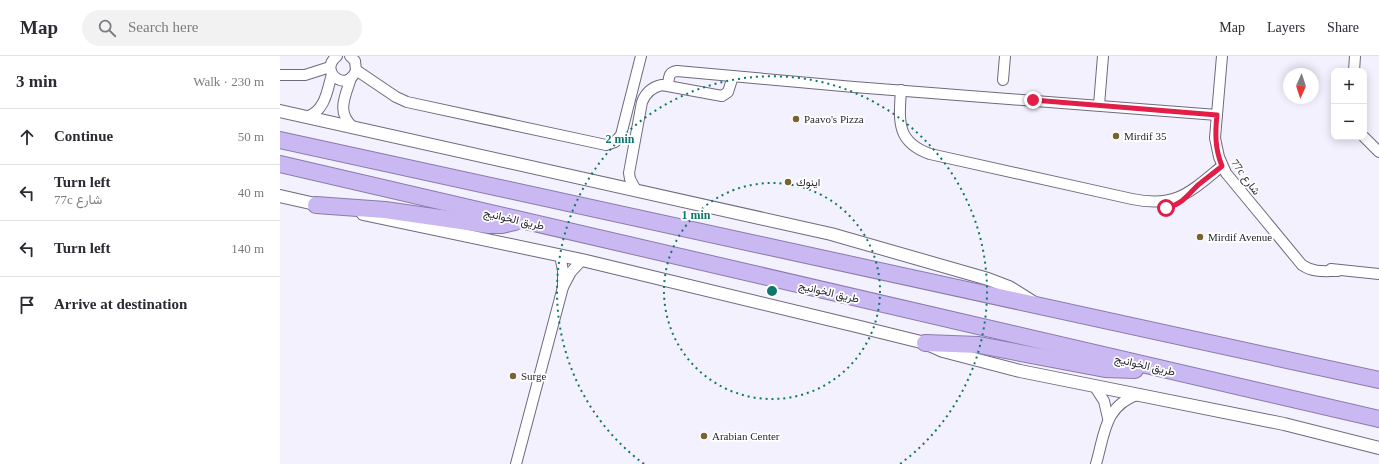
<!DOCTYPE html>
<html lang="en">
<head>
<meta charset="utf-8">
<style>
  body { margin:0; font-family:"Times New Roman",Vazirmatn,serif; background:#f2f2f3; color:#2b2b33 }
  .controls { position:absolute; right:12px; top:12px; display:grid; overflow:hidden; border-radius:8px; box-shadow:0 2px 10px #0003 }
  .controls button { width:36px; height:36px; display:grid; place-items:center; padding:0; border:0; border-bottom:1px solid #e1e1e2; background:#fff; color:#2b2b33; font:20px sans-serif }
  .compass { position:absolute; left:1003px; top:12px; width:36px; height:36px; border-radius:50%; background:#fff; box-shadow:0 2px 10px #0003; rotate:183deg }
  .stop { position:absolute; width:12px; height:12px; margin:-9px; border:3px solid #e11d48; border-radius:50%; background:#fff }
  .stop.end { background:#e11d48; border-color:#fff; box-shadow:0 1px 4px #0008 }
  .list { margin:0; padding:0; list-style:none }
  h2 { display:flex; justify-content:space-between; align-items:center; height:52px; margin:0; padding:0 16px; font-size:17px }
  h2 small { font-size:13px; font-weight:400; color:#7c7c81 }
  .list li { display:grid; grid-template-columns:26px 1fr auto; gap:12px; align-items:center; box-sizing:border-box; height:56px; padding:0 16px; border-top:1px solid #e1e1e2 }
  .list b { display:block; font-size:15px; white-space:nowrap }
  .list p { margin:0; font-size:13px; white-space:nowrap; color:#7c7c81 }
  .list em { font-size:13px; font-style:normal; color:#7c7c81 }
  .icon { flex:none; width:22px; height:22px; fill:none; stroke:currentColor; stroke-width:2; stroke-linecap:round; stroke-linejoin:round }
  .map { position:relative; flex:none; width:1099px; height:408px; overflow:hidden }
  header { display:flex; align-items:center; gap:24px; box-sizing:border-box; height:56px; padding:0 20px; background:#fff; border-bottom:1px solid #e1e1e2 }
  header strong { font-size:19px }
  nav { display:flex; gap:22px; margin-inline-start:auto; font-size:14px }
  .search { width:280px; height:36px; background:#f2f2f3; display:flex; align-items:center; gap:10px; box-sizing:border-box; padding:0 14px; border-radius:22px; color:#7c7c81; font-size:15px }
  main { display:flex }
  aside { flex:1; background:#fff }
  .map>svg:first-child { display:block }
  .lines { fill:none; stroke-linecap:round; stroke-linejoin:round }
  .minor-casing { stroke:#6f697e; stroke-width:12 }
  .tertiary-casing { stroke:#6f697e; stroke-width:14 }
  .trunk-casing { stroke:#897aac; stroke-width:18 }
  .minor { stroke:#fff; stroke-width:10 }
  .tertiary { stroke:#fff; stroke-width:12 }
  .trunk { stroke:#cab8f2; stroke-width:16 }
  .route { stroke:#e11d48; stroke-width:5 }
  .ring { fill:none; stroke:#0f766e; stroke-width:2; stroke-dasharray:2 4 }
  .poi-dot { fill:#776432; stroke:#fff; stroke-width:1.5 }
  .labels { text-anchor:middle; stroke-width:3.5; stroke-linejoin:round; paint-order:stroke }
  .poi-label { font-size:11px; fill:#292730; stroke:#fff; text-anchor:start }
  .street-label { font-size:11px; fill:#292730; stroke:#fff }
  .centre { fill:#0f766e; stroke:#fff; stroke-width:2 }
  .ring-label { font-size:12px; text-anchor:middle; font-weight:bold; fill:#0f766e; stroke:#fff; stroke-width:3.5; stroke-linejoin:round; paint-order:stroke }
</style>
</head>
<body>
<header>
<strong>Map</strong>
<div class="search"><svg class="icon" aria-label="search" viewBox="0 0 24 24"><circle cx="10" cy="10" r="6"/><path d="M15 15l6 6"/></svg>Search here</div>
<nav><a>Map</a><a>Layers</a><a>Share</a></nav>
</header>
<main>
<aside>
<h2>3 min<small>Walk · 230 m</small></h2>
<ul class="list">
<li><svg class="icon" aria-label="ahead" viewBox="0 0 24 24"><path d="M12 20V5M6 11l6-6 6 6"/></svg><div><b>Continue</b></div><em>50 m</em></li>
<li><svg class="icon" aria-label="left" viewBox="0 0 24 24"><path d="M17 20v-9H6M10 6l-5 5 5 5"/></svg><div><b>Turn left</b><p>77c شارع</p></div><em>40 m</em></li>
<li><svg class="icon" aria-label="left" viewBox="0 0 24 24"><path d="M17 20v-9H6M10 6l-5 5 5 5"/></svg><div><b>Turn left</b></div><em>140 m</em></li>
<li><svg class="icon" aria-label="arrive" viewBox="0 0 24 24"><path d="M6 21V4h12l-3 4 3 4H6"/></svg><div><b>Arrive at destination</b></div></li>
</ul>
</aside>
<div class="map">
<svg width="1099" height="408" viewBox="0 0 1099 408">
  <rect width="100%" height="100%" fill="#f4f1ff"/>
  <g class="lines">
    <!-- minor casing -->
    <g class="minor-casing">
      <g id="minor">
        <path d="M57 0C37 16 68 38 76 14L75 5 70 0"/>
        <path d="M942 0 935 82 939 101 946 117 1022 209C1034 217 1045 215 1058 215"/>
        <path d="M76 14 116 41 127 46 326 89 335 86 341 79 361 0"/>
        <path d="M1074 15 1075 0"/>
        <path d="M0 19H25L50 11"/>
        <path d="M71 22C65 41 56 56 73 71"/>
        <path d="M723 24 725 0"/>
        <path d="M388 30C389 22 388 16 397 15L574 31 937 59"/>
        <path d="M621 34C619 65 616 86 650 98L852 143C896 152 909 137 942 110"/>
        <path d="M819 49 823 0"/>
        <path d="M27 61C46 54 47 34 52 18"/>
        <path d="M1084 81 1099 96"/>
        <path d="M356 134 350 123 349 117 362 46C366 36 372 31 382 29L442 40 448 36 453 20"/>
        <path d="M280 199 283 215V231"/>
        <path d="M1051 213 1099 218"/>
        <path d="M815 331 824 345 828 362"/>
        <path d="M236 408 283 231 291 216 302 204"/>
        <path d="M816 408C825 377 824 350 859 338"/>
      </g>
    </g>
    <!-- tertiary casing -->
    <g class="tertiary-casing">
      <g id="tertiary">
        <path d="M0 55 551 178 708 223 729 231 753 246"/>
        <path d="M0 140 44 150"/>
        <path d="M83 158 302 204 576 270 645 287 663 295 740 315 1004 368 1099 392"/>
      </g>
    </g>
    <!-- trunk casing -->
    <g class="trunk-casing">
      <g id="trunk">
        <path d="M0 84 1099 324"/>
        <path d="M0 108 1099 363"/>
        <path d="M36 149 105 154 209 169H222L235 166"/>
        <path d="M645 287 699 289 825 313 855 314"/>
      </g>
    </g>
    <!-- minor -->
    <use href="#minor" class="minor"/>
    <!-- tertiary -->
    <use href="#tertiary" class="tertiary"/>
    <!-- trunk -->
    <use href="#trunk" class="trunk"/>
  </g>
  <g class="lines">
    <!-- route -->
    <path class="route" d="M753 44 937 59C935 77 935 93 942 110 934 117 925 123 917 130 907 140 901 149 886 152"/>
  </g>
  <!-- distance rings -->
  <g class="ring">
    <circle cx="492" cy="235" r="108"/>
    <path d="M364 408A215 215 0 1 1 620 408"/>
  </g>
  <!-- markers -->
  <g class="poi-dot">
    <circle cx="516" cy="63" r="4"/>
    <circle cx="836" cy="80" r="4"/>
    <circle cx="508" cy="126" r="4"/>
    <circle cx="920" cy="181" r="4"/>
    <circle cx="233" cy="320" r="4"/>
    <circle cx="424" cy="380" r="4"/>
  </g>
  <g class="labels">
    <!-- poi labels -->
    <g class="poi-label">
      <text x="524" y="67">Paavo's Pizza</text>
      <text x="844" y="84">Mirdif 35</text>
      <text x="516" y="130">اينوك</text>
      <text x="928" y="185">Mirdif Avenue</text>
      <text x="241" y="324">Surge</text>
      <text x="432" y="384">Arabian Center</text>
    </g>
    <!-- street labels -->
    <g class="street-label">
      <text transform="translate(966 121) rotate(54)" y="4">77c شارع</text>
      <text transform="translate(234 163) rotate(13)" y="4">طريق الخوانيج</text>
      <text transform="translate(549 236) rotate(13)" y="4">طريق الخوانيج</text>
      <text transform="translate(865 309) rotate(13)" y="4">طريق الخوانيج</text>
    </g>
  </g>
  <circle cx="492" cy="235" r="6" class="centre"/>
  <g class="ring-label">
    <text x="340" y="87">2 min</text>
    <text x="416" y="163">1 min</text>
  </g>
</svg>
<div class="controls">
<button>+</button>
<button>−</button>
</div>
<svg class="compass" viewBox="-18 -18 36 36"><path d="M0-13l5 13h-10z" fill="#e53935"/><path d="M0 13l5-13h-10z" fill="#7c7c81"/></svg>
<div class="stop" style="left:886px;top:152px"></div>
<div class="stop end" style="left:753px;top:44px"></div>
</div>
</main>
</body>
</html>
